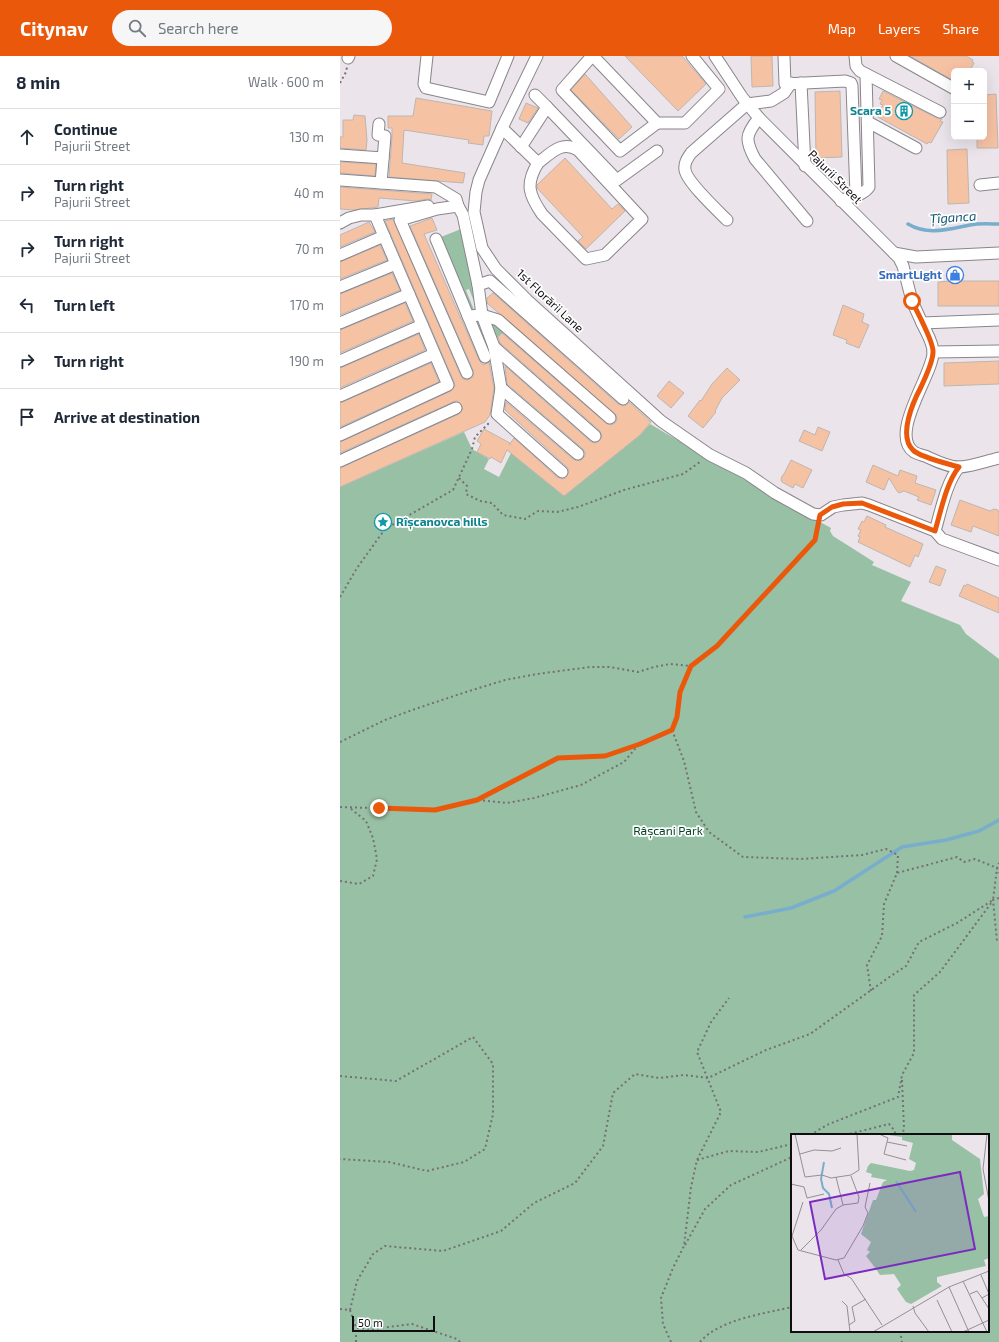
<!DOCTYPE html>
<html lang="en">
<head>
<meta charset="utf-8">
<style>
  body { margin:0; font-family:"Exo 2",sans-serif; background:#f6f6f7; color:#1f2937 }
  .controls { position:absolute; right:12px; top:12px; display:grid; overflow:hidden; border-radius:6px; box-shadow:0 4px 16px #0002 }
  .controls button { width:36px; height:36px; display:grid; place-items:center; padding:0; border:0; border-bottom:1px solid #e0e1e3; background:#fff; color:#1f2937; font:20px sans-serif }
  .scale { position:absolute; left:12px; bottom:10px; width:83px; box-sizing:border-box; padding-left:4px; border:2px solid #100e10; border-top:0; font-size:11px; line-height:14px; white-space:nowrap; color:#100e10; -webkit-text-stroke:3px #fff; paint-order:stroke }
  .stop { position:absolute; width:12px; height:12px; margin:-9px; border:3px solid #ea580c; border-radius:50%; background:#fff }
  .stop.end { background:#ea580c; border-color:#fff; box-shadow:0 1px 4px #0008 }
  .list { margin:0; padding:0; list-style:none }
  h2 { display:flex; justify-content:space-between; align-items:center; height:52px; margin:0; padding:0 16px; font-size:17px }
  h2 small { font-size:13px; font-weight:400; color:#747a83 }
  .list li { display:grid; grid-template-columns:26px 1fr auto; gap:12px; align-items:center; box-sizing:border-box; height:56px; padding:0 16px; border-top:1px solid #e0e1e3 }
  .list b { display:block; font-size:15px; white-space:nowrap }
  .list p { margin:0; font-size:13px; white-space:nowrap; color:#747a83 }
  .list em { font-size:13px; font-style:normal; color:#747a83 }
  .icon { flex:none; width:22px; height:22px; fill:none; stroke:currentColor; stroke-width:2; stroke-linecap:round; stroke-linejoin:round }
  .map { position:relative; flex:none; width:659px; height:1286px; overflow:hidden }
  header { display:flex; align-items:center; gap:24px; box-sizing:border-box; height:56px; padding:0 20px; background:#ea580c; color:#fff }
  header strong { font-size:19px }
  nav { display:flex; gap:22px; margin-inline-start:auto; font-size:14px }
  .search { width:280px; height:36px; background:#f6f6f7; display:flex; align-items:center; gap:10px; box-sizing:border-box; padding:0 14px; border-radius:22px; color:#747a83; font-size:15px }
  main { display:flex }
  aside { flex:1; background:#fff }
  .map>svg:first-child { display:block }
  .green { fill:#98c0a5; fill-rule:evenodd }
  .lines { fill:none; stroke-linecap:round; stroke-linejoin:round }
  .stream { stroke:#78aecc; stroke-width:3.5 }
  .building { fill:#f6c2a4; stroke:#bdb6b1 }
  .minor-casing { stroke:#8a858a; stroke-width:13 }
  .path { stroke:#747074; stroke-width:2; stroke-dasharray:2 3; stroke-linecap:butt }
  .minor { stroke:#fff; stroke-width:11 }
  .route { stroke:#ea580c; stroke-width:5 }
  .labels { text-anchor:middle; stroke-width:3.5; stroke-linejoin:round; paint-order:stroke }
  .culture-label { font-size:12px; font-weight:bold; fill:#0d838f; stroke:#fff; text-anchor:end }
  .street-label { font-size:12px; fill:#100e10; stroke:#fff }
  .shop-label { font-size:12px; font-weight:bold; fill:#366cbe; stroke:#fff; text-anchor:end }
  .park-label { font-size:12px; fill:#044425; stroke:#fff }
  .water-label { font-size:13px; font-style:italic; fill:#0e5472; stroke:#fff }
  .inset-river { fill:none; stroke:#78aecc; stroke-width:2 }
  .inset-road { fill:none; stroke:#938f93; stroke-width:1 }
  .view { fill:#7b2cbf; fill-opacity:0.15; stroke:#7b2cbf; stroke-width:2 }
  .inset-edge { fill:none; stroke:#100e10; stroke-width:2 }
</style>
</head>
<body>
<header>
<strong>Citynav</strong>
<div class="search"><svg class="icon" aria-label="search" viewBox="0 0 24 24"><circle cx="10" cy="10" r="6"/><path d="M15 15l6 6"/></svg>Search here</div>
<nav><a>Map</a><a>Layers</a><a>Share</a></nav>
</header>
<main>
<aside>
<h2>8 min<small>Walk · 600 m</small></h2>
<ul class="list">
<li><svg class="icon" aria-label="ahead" viewBox="0 0 24 24"><path d="M12 20V5M6 11l6-6 6 6"/></svg><div><b>Continue</b><p>Pajurii Street</p></div><em>130 m</em></li>
<li><svg class="icon" aria-label="right" viewBox="0 0 24 24"><path d="M7 20v-9h11M14 6l5 5-5 5"/></svg><div><b>Turn right</b><p>Pajurii Street</p></div><em>40 m</em></li>
<li><svg class="icon" aria-label="right" viewBox="0 0 24 24"><path d="M7 20v-9h11M14 6l5 5-5 5"/></svg><div><b>Turn right</b><p>Pajurii Street</p></div><em>70 m</em></li>
<li><svg class="icon" aria-label="left" viewBox="0 0 24 24"><path d="M17 20v-9H6M10 6l-5 5 5 5"/></svg><div><b>Turn left</b></div><em>170 m</em></li>
<li><svg class="icon" aria-label="right" viewBox="0 0 24 24"><path d="M7 20v-9h11M14 6l5 5-5 5"/></svg><div><b>Turn right</b></div><em>190 m</em></li>
<li><svg class="icon" aria-label="arrive" viewBox="0 0 24 24"><path d="M6 21V4h12l-3 4 3 4H6"/></svg><div><b>Arrive at destination</b></div></li>
</ul>
</aside>
<div class="map">
<svg width="659" height="1286" viewBox="0 0 659 1286">
  <rect width="100%" height="100%" fill="#ebe5eb"/>
  <!-- green -->
  <g class="green">
    <path d="M121 173 133 226 135 248 129 233 126 234 134 254 133 256 101 181Z"/>
    <path d="M152 268H155L163 276 156 283 151 272Z"/>
    <path d="M310 368 436 442 491 472 490 475 493 480 534 506 532 509 571 526 561 545 620 569 626 578 659 603V1286H0V431L124 376 132 393 149 403 144 413 159 421 171 397 224 440 300 379ZM452 1079H648V1275H452Z"/>
  </g>
  <g class="lines">
    <!-- stream -->
    <g class="stream">
      <path d="M568 168C588 180 609 173 630 169 640 167 650 168 659 168"/>
      <path d="M405 861 451 852 494 835 562 791 606 784 639 775 659 764"/>
    </g>
  </g>
  <!-- building -->
  <g class="building">
    <path d="M285 0H342L366 28 338 55Z"/>
    <path d="M411 0H432L433 30 412 31Z"/>
    <path d="M570 0H626L633 4 632 6 634 7 630 15H614V25Z"/>
    <path d="M245 18 292 71 279 83 231 34Z"/>
    <path d="M500 35 502 101 476 102 475 36Z"/>
    <path d="M543 35 597 62 602 63 600 65 603 66 591 87 589 86 587 88 536 60 543 49 540 48 542 44 539 43Z"/>
    <path d="M656 38 658 92H637V81H644V39Z"/>
    <path d="M76 42 152 55 149 80H144L143 89 128 87 129 84 64 74 62 107 125 117 123 127 49 121 52 81V72H48V60H73Z"/>
    <path d="M186 47 198 52 188 67 179 63Z"/>
    <path d="M14 59 25 60 27 84 26 94 0 92V81H3V64H13Z"/>
    <path d="M627 93 629 147 608 148 607 94Z"/>
    <path d="M225 102 272 153 278 148 285 155 246 193 238 185 243 181 197 132V129Z"/>
    <path d="M0 106 36 108 35 120 0 117Z"/>
    <path d="M0 131 92 138 91 144 87 143 76 145 39 142 38 151 14 154 0 153Z"/>
    <path d="M92 162 97 174 84 178 139 304 143 309 149 306 154 332 150 359 145 366 0 431V412L119 358 123 353 120 347 117 345 113 346 0 397V386L111 335 115 330 114 326 45 165 53 163 121 320 123 323 127 324 133 321V314L70 170Z"/>
    <path d="M29 166 35 176 0 191V179Z"/>
    <path d="M40 189 47 204 0 223V206Z"/>
    <path d="M610 212H619V225H659V250H598V226L610 225Z"/>
    <path d="M52 217 60 234 0 259V238Z"/>
    <path d="M153 237 278 348 285 350 289 346 311 366 300 379 224 440 167 394 161 407 151 401 150 403 137 396 141 388 137 385 144 373 170 387 169 389 174 382 217 421 224 423 227 420 229 414 227 411 165 354 166 346 233 403 240 405 245 400V396L243 393 167 328 165 310 250 385 254 387 258 386 262 381 260 375 160 287 158 281 162 277 266 367 272 369 275 367 277 364 276 359 147 247V242Z"/>
    <path d="M65 247 73 265 0 297V274Z"/>
    <path d="M503 249 524 258 522 266 529 269 519 292 506 287 507 284 493 279Z"/>
    <path d="M79 278 85 294 0 332V312Z"/>
    <path d="M659 305V328L604 330V307Z"/>
    <path d="M91 307 99 326 0 371V347Z"/>
    <path d="M387 312 400 324 382 342 375 355 376 356 363 372 348 360 360 344 361 345 372 328Z"/>
    <path d="M329 325 344 337 331 352 317 340Z"/>
    <path d="M478 371 490 376 482 395 459 385 464 374 475 379Z"/>
    <path d="M451 404 472 414 463 432 455 428 453 432 442 426 441 424 442 420 444 418Z"/>
    <path d="M533 409 558 420 560 414 577 420 575 427 596 434 591 449 577 444 579 441 564 435 559 437 557 435 549 422 544 434 526 426Z"/>
    <path d="M620 444 650 455 654 453 658 454 659 457V480L633 470 631 476 611 469Z"/>
    <path d="M527 460 546 469 545 471 583 488 578 501 575 499 570 511 518 486 520 481 518 480 521 474 518 473 522 465 524 466Z"/>
    <path d="M596 510 606 514 600 530 589 526Z"/>
    <path d="M627 528 659 542V557L619 540 624 529 626 530Z"/>
  </g>
  <g class="lines">
    <!-- minor casing -->
    <g class="minor-casing">
      <g id="minor">
        <path d="M87 0 84 28 86 32 149 46 168 0"/>
        <path d="M197 0 162 72 139 124 136 136 134 156 142 192 156 213 187 244 321 365 370 399 406 417 435 437 473 458 481 459 493 451 503 449 522 447 529 449 595 475 602 483 659 504"/>
        <path d="M252 0 222 34 280 95 317 67"/>
        <path d="M253 0 317 67H345L379 33 352 0"/>
        <path d="M375 0 402 41 419 62 559 202 563 210 572 245 582 267 659 264"/>
        <path d="M444 0 445 28 505 25 511 27 512 30 516 139"/>
        <path d="M515 0 516 10 520 15 600 56"/>
        <path d="M556 0 613 32"/>
        <path d="M8 2 9 0"/>
        <path d="M461 27 465 110"/>
        <path d="M195 39 207 51"/>
        <path d="M419 62C405 79 405 84 415 103L467 165"/>
        <path d="M528 66 576 92"/>
        <path d="M39 68 38 79 45 80 41 127"/>
        <path d="M162 72 198 107C185 128 189 139 202 158L246 203 265 199 302 163 238 94C222 84 211 97 198 107"/>
        <path d="M181 91 207 51 277 124 317 95"/>
        <path d="M0 99 43 102"/>
        <path d="M0 124 96 131 116 143 118 150 123 159 138 229 142 259 154 291 161 332 157 358 222 416"/>
        <path d="M640 129 659 127"/>
        <path d="M501 145C510 140 523 140 529 131L526 18"/>
        <path d="M118 150 97 153 60 164 127 317"/>
        <path d="M387 164C377 154 347 126 345 114 344 107 347 103 351 97L407 48 431 45 444 37 451 27"/>
        <path d="M0 167 9 162 21 159H35L88 150"/>
        <path d="M96 183 128 260 142 259 158 264 270 362"/>
        <path d="M554 197 576 201 659 197"/>
        <path d="M0 199 44 180"/>
        <path d="M138 229 150 225 283 343"/>
        <path d="M0 231 56 208"/>
        <path d="M128 260 145 301"/>
        <path d="M0 267 69 238"/>
        <path d="M582 267C586 276 593 286 593 296 594 317 548 378 574 396 577 398 582 399 585 400 594 404 610 412 620 411 633 410 646 405 659 402"/>
        <path d="M154 291 255 380"/>
        <path d="M593 296 659 295"/>
        <path d="M0 305 82 269"/>
        <path d="M161 332 238 398"/>
        <path d="M0 340 94 298"/>
        <path d="M0 379 108 329 35 159"/>
        <path d="M0 405 116 352"/>
        <path d="M595 475C601 455 606 427 619 411"/>
      </g>
    </g>
    <!-- path -->
    <g class="path">
      <path d="M0 27 6 16 7 11"/>
      <path d="M119 422 127 430 126 438 140 445 152 447 163 459 185 463 198 455 217 456 238 451 284 434 343 418 360 406"/>
      <path d="M0 541 17 512 45 473 113 434 132 393 135 381 150 366"/>
      <path d="M332 674 344 705 356 756 369 776 403 801 461 803 522 799 546 793 558 799 557 817"/>
      <path d="M0 686 45 664 75 653 126 636 165 624 197 618 250 611H270L298 616 314 611 330 608 351 610 377 590 431 530 475 484 478 470"/>
      <path d="M138 744 167 747 194 742 241 729 284 706 299 688"/>
      <path d="M0 751 95 754 137 744 218 702 265 700 300 688 332 674 337 661 340 636 351 610"/>
      <path d="M0 825 19 828 33 820 37 803 33 782 26 765 10 752"/>
      <path d="M659 842 653 844 657 885 659 886"/>
      <path d="M531 935 527 909 542 880 544 848 557 817 617 801 624 806 635 803 657 812 659 817"/>
      <path d="M0 1020 56 1025 133 981 153 1008V1058L145 1093 124 1106 87 1115 49 1106 0 1103"/>
      <path d="M562 1024 564 1073 562 1079"/>
      <path d="M470 1079 489 1068 558 1041 562 1019 574 997V939L600 916 652 846"/>
      <path d="M505 1079 549 1068 555 1075V1079"/>
      <path d="M357 1104 389 1095 418 1096 452 1088"/>
      <path d="M345 1189 365 1153 391 1129 452 1101"/>
      <path d="M0 1253 10 1254 16 1272"/>
      <path d="M10 1254 17 1225 33 1198 45 1190 103 1195 161 1175 194 1147 235 1127 263 1090 273 1037 295 1018 319 1022 344 1019 368 1022 426 994 470 978 548 922 566 910 579 886 617 867 653 844 657 812 659 807"/>
      <path d="M560 1275 562 1286"/>
      <path d="M16 1286V1272L32 1273 72 1268 117 1283 120 1286"/>
      <path d="M331 1286 323 1268 321 1242 333 1212 344 1190 351 1131 357 1104 381 1056 357 996 371 966 389 942"/>
      <path d="M360 1286C380 1263 423 1258 452 1251"/>
    </g>
    <!-- minor -->
    <use href="#minor" class="minor"/>
  </g>
  <g class="lines">
    <!-- route -->
    <path class="route" d="M39 752 95 754 137 744 218 702 265 700 300 688 332 674 337 661 340 636 351 610 377 590 475 484 480 459 492 451 503 448 522 447 595 475C601 455 606 427 619 411 609 408 579 401 573 394 558 380 573 346 581 331 585 322 593 306 593 296 594 286 577 256 572 245"/>
  </g>
  <!-- icons -->
  <defs>
    <g id="building-ring" transform="scale(0.9)"><circle r="9.5" fill="#fff" stroke="#0f9aa8" stroke-width="1.5"/><path d="M-4-6H4V6H1V3H-1V6H-4ZM-2.5-4.3h1.7v1.8h-1.7ZM.8-4.3h1.7v1.8H.8ZM-2.5-1h1.7V.8h-1.7ZM.8-1h1.7V.8H.8Z" fill="#0f9aa8"/></g>
    <g id="shop-ring" transform="scale(0.9)"><circle r="9.5" fill="#fff" stroke="#3f7fe0" stroke-width="1.5"/><path d="M-5-2.5h2.3a2.7 3.5 0 0 1 5.4 0H5L5.5 6h-11ZM-1.5-2.5h3a1.5 2.3 0 0 0-3 0Z" fill="#3f7fe0"/></g>
    <g id="sight-ring" transform="scale(0.9)"><circle r="9.5" fill="#fff" stroke="#0f9aa8" stroke-width="1.5"/><path d="M0-6L1.8-2.2L6-1.7L2.9 1.2L3.7 5.4L0 3.3L-3.7 5.4L-2.9 1.2L-6-1.7L-1.8-2.2Z" fill="#0f9aa8"/></g>
  </defs>
  <g fill-rule="evenodd">
    <use href="#building-ring" x="564" y="55"/>
    <use href="#shop-ring" x="615" y="219"/>
    <use href="#sight-ring" x="43" y="466"/>
  </g>
  <g class="labels">
    <!-- culture labels -->
    <g class="culture-label">
      <text x="551" y="59">Scara 5</text>
      <text x="56" y="470" text-anchor="start">Rîșcanovca hills</text>
    </g>
    <!-- street labels -->
    <g class="street-label">
      <text transform="translate(495 121) rotate(45)" y="4">Pajurii Street</text>
      <text transform="translate(210 245) rotate(43)" y="4">1st Florării Lane</text>
    </g>
    <!-- shop labels -->
    <g class="shop-label">
      <text x="602" y="223">SmartLight</text>
    </g>
    <!-- park labels -->
    <g class="park-label">
      <text x="328" y="779">Râșcani Park</text>
    </g>
    <!-- water labels -->
    <g class="water-label">
      <text transform="translate(613 161) rotate(-4)" y="5">Țîganca</text>
    </g>
  </g>
  <!-- overview -->
  <g transform="translate(451 1078)">
    <rect width="198" height="198" fill="#ebe5eb"/>
    <path d="M90 0H161V6L189 25 193 60 187 65 193 83 198 82V124L193 126 195 132 146 143V148L151 152 120 170 115 168 106 155 110 151 103 140 89 141 85 135 75 122 79 118 76 116 80 108 70 100 82 66H85L92 48 96 46 80 43 81 40 75 38 77 32 80 29 119 37 123 36 125 29 118 25 122 9 111 6V3Z" fill="#98c0a5"/>
    <path class="inset-river" d="M33 28 30 45 32 54 38 60 41 74M105 47 125 78"/>
    <path class="inset-road" d="M4 0 14 43 31 41 40 44 60 41 68 36 66 0M88 0 97 4 93 20 115 26M196 0 192 35 198 67M96 8 116 12M9 20 23 16 41 17 50 14M0 50 13 53 16 64 33 60M52 71 67 69 68 63 60 42M1 102 7 116 45 126 53 124 72 92 77 79 74 73 79 49M1 102 12 68M10 116 30 96 45 75 52 71 45 43M47 126 53 140 60 144 91 191M190 141 198 160M172 147 196 198M158 153 178 198M179 160 186 157 191 164 198 160M191 164 198 175M146 166 161 198M51 167 56 172 59 198M122 172 124 179 138 198M58 191 64 187 61 173 75 165M82 198 158 153 198 137M172 198 198 186"/>
    <path class="view" d="M169 38 184 115 34 145 19 68Z"/>
    <rect width="198" height="198" class="inset-edge"/>
  </g>
</svg>
<div class="controls">
<button>+</button>
<button>−</button>
</div>
<div class="scale">50 m</div>
<div class="stop" style="left:572px;top:245px"></div>
<div class="stop end" style="left:39px;top:752px"></div>
</div>
</main>
</body>
</html>
